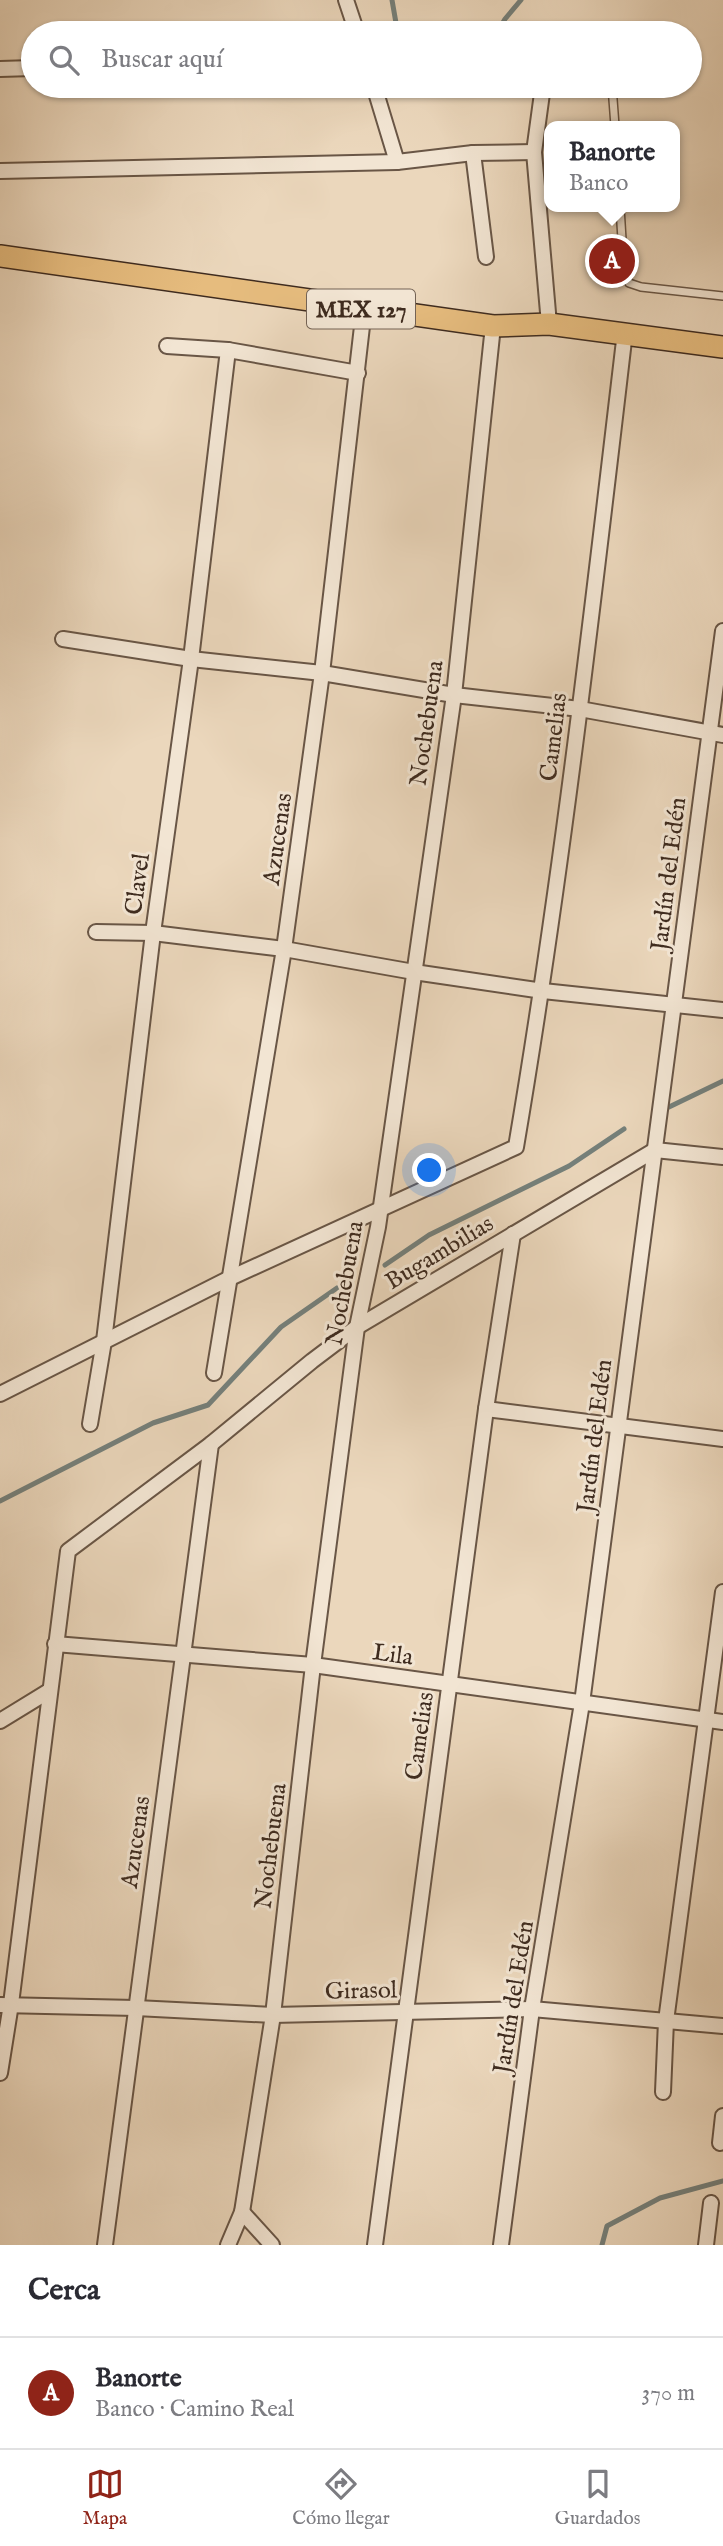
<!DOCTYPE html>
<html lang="es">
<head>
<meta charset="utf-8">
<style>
  body { margin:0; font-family:"IM FELL English",serif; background:#f7f7f7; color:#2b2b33 }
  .you { position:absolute; left:430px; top:1171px; width:24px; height:24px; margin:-18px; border:5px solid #fff; border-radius:50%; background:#1a73e8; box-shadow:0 0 0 10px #1a73e833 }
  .badge { display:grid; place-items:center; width:46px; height:46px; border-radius:50%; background:#8f2418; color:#fff; font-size:23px; font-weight:700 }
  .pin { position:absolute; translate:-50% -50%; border:4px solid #fff; box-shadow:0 2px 7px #0006 }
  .popup { position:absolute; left:544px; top:121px; width:136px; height:91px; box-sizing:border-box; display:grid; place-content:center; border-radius:14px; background:#fff; filter:drop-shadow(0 2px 5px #0005); font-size:23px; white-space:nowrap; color:#7c7c81 }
  .popup b { font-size:26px; color:#2b2b33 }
  .popup::after { content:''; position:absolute; left:50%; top:100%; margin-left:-14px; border:14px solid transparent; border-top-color:#fff }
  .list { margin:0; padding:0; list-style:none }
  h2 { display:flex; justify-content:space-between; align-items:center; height:91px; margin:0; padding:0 28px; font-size:30px }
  h2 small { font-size:23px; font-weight:400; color:#7c7c81 }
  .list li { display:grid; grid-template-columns:46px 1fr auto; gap:21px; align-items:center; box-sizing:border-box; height:112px; padding:0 28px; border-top:2px solid #e1e1e2 }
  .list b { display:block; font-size:26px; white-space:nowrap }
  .list p { margin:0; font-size:23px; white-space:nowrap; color:#7c7c81 }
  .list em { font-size:23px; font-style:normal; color:#7c7c81 }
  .icon { flex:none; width:38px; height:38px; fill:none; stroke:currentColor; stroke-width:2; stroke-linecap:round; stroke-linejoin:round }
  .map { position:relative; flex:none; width:723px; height:2245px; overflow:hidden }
  .search { position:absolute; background:#fff; box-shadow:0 2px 5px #0004; left:21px; right:21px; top:21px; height:77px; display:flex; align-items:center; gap:18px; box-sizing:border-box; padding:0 24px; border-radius:38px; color:#7c7c81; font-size:26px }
  .sheet { height:203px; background:#fff }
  nav { display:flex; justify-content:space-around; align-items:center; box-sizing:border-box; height:98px; border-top:2px solid #e1e1e2; background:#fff; font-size:19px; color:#7c7c81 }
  nav a { display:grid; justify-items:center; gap:4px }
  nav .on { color:#8f2418 }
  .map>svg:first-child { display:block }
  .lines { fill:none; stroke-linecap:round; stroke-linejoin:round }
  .stream { stroke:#75807b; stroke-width:5 }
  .service-casing { stroke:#695646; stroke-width:10 }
  .minor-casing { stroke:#695646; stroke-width:18 }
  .primary-casing { stroke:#3e2b1f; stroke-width:24 }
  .service { stroke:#f2e5d3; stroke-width:7 }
  .minor { stroke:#f2e5d3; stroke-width:14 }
  .primary { stroke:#e6bc7e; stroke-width:21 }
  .labels { text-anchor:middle; stroke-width:6; stroke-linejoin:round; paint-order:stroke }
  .shield { fill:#f2e5d3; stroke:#746355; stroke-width:2 }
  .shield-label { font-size:23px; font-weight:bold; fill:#3e2b1f }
  .street-label { font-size:24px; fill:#3e2b1f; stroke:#f2e5d3 }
</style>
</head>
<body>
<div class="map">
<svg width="723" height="2245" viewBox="0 0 723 2245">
  <rect width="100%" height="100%" fill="#ebd7bc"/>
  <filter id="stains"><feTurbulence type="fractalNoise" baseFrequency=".00286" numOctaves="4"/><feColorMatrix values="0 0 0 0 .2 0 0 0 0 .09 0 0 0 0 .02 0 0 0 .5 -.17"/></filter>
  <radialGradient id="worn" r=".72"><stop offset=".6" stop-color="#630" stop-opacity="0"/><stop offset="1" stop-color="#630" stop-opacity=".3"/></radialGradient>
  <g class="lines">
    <!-- stream -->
    <g class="stream">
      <path d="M392 0 396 23 402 33"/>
      <path d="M497 33 505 19 521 0"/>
      <path d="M669 1107 723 1081"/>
      <path d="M385 1265 429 1235 569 1166 624 1129"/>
      <path d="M0 1501 153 1423 208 1405 281 1327 337 1288"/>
      <path d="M602 2245 607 2226 660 2198 723 2181"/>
    </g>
    <!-- service casing -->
    <g class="service-casing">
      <g id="service">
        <path d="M612 86 615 126"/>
        <path d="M620 207 624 272 629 283 641 287 723 296"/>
      </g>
    </g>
    <!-- minor casing -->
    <g class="minor-casing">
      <g id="minor">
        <path d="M346 0 357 33"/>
        <path d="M0 69 33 68"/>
        <path d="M374 86 397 162"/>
        <path d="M543 86 534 152 549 324"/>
        <path d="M473 153 486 257"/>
        <path d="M0 171 397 162 473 153 534 152"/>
        <path d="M167 346 228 350 358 373"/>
        <path d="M63 639 191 659 322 673 454 695 580 709 723 735"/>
        <path d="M96 932 153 933 284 949 414 972 543 991 723 1010"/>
        <path d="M214 1373 284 949 322 673 364 309"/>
        <path d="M0 1394 228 1279 516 1147C562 876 593 604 625 332"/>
        <path d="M486 1409 723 1439"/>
        <path d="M90 1424 104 1341 153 933 191 659 228 350"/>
        <path d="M55 1644 313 1665 723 1722"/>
        <path d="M0 1721 49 1691"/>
        <path d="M0 2005 136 2008 273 2015 532 2009 723 2026"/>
        <path d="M0 2073 11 2004 68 1551 211 1444 312 1361 357 1327 655 1150 723 1157"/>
        <path d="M663 2092 666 2021 723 1592"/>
        <path d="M720 2143 723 2116"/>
        <path d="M242 2212 272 2245"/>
        <path d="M105 2245 211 1444"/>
        <path d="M228 2245 242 2212 273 2015 313 1665 357 1327 378 1227 454 695 493 326"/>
        <path d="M375 2245 486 1409 513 1234"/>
        <path d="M501 2245 532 2009 582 1703 723 631"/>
        <path d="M706 2245 711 2203"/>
      </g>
    </g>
    <!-- primary casing -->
    <g class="primary-casing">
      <path id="primary" d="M0 256 493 326 549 324 723 347"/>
    </g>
    <!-- service -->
    <use href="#service" class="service"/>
    <!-- minor -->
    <use href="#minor" class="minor"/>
    <!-- primary -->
    <use href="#primary" class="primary"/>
  </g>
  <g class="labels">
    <!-- shield labels -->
    <rect class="shield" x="307" y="289.5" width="108" height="39" rx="5"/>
    <g class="shield-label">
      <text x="361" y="317">MEX 127</text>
    </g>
    <!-- street labels -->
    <g class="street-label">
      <text transform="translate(426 723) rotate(-82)" y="8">Nochebuena</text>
      <text transform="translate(553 737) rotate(-83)" y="8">Camelias</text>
      <text transform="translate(277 839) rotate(-82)" y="8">Azucenas</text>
      <text transform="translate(668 874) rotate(-83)" y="8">Jardín del Edén</text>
      <text transform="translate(137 884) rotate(-82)" y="8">Clavel</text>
      <text transform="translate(439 1252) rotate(-31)" y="8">Bugambilias</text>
      <text transform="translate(344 1283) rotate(-80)" y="8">Nochebuena</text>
      <text transform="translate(594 1436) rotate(-83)" y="8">Jardín del Edén</text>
      <text transform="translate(393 1654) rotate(8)" y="8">Lila</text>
      <text transform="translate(419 1736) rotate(-82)" y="8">Camelias</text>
      <text transform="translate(135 1842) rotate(-82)" y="8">Azucenas</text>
      <text transform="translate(270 1846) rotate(-83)" y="8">Nochebuena</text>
      <text transform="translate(361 1990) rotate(-1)" y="8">Girasol</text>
      <text transform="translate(513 1997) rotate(-81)" y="8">Jardín del Edén</text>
    </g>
  </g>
  <rect width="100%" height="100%" filter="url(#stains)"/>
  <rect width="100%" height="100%" fill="url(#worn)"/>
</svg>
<div class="you"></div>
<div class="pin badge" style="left:612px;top:261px">A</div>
<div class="popup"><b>Banorte</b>Banco</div>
<div class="search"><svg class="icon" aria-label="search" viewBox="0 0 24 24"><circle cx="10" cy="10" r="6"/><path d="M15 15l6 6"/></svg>Buscar aquí</div>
</div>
<section class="sheet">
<h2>Cerca<small></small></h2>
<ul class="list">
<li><span class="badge">A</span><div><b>Banorte</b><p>Banco · Camino Real</p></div><em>370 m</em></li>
</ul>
</section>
<nav>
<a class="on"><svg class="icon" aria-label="map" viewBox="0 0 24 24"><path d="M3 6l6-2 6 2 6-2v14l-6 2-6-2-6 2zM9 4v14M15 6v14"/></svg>Mapa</a>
<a><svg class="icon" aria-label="directions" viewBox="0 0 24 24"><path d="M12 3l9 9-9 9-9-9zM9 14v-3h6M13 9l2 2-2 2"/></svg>Cómo llegar</a>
<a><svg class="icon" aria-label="saved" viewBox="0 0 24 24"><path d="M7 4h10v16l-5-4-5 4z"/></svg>Guardados</a>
</nav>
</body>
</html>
